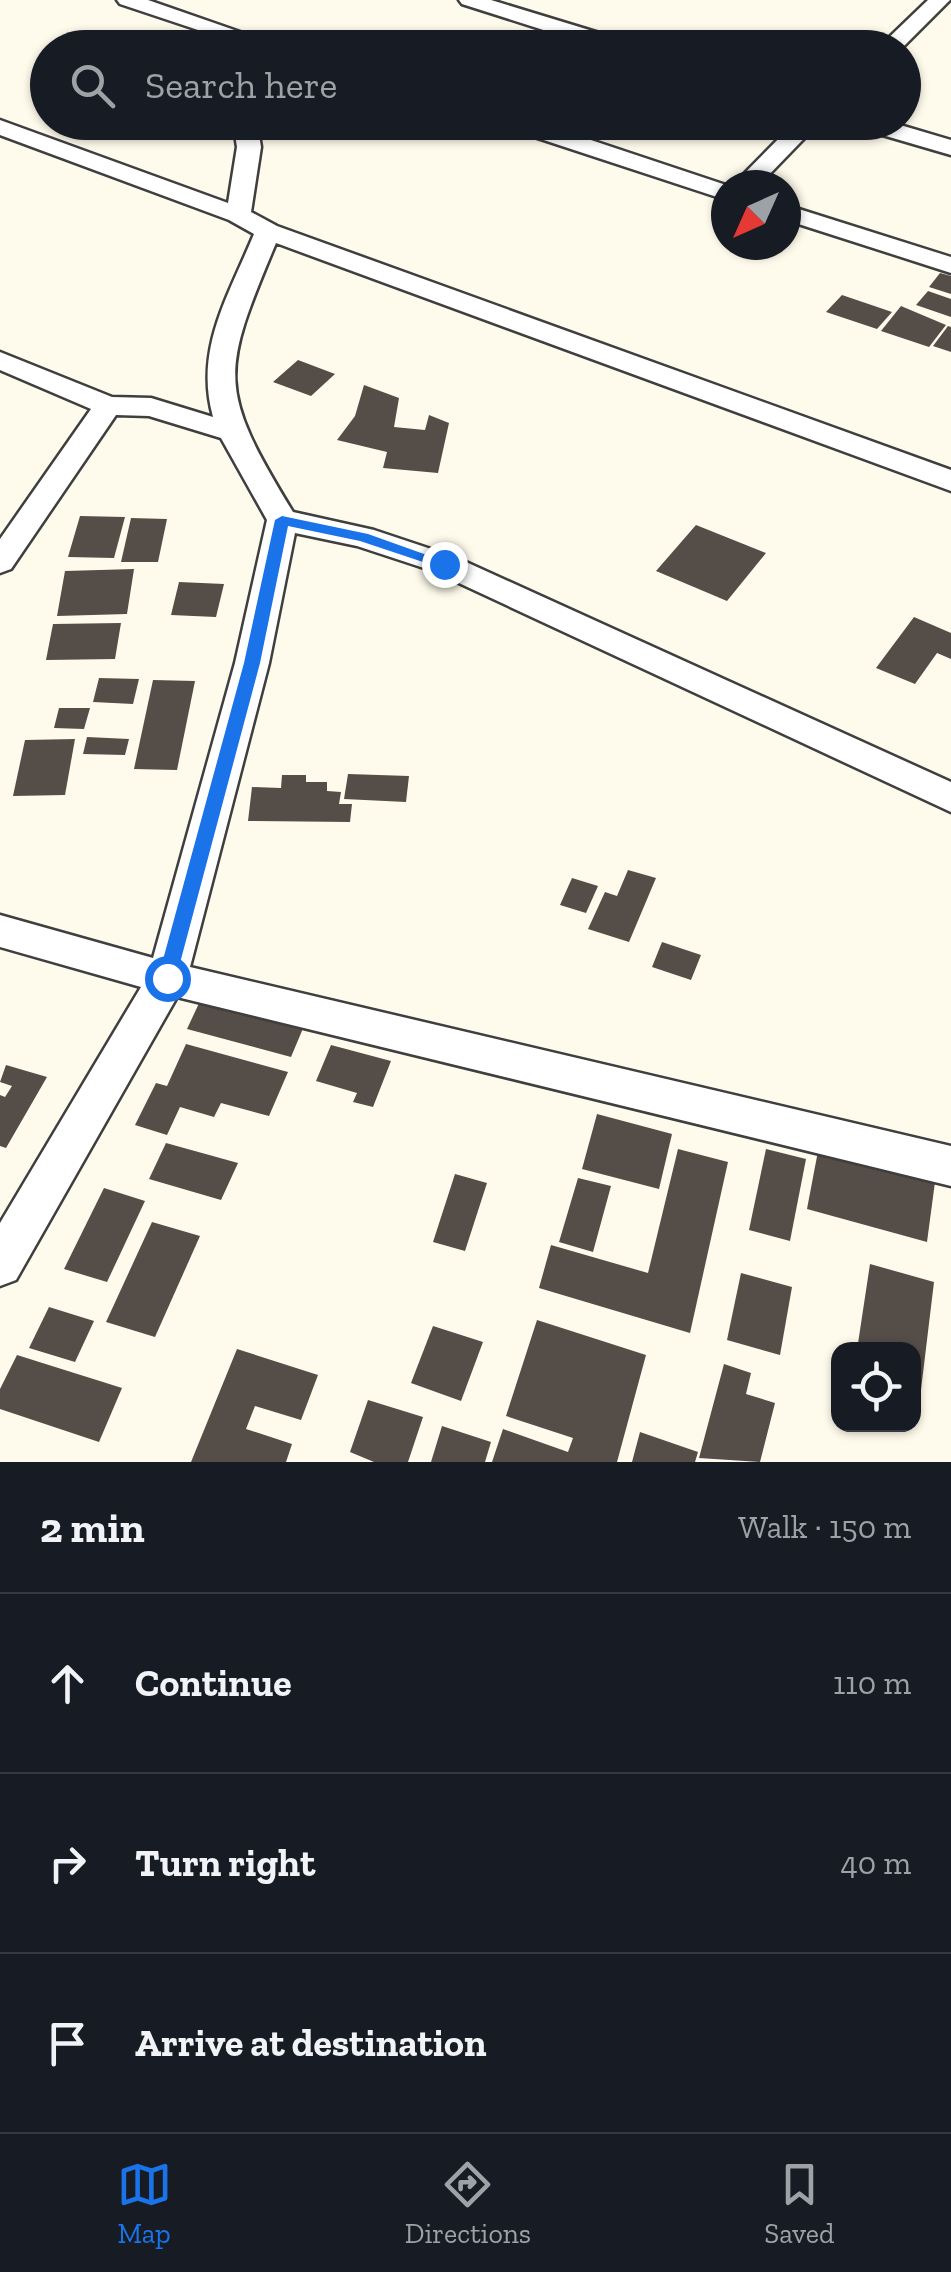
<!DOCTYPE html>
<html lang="en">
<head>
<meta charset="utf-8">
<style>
  body { margin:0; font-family:"Zilla Slab",serif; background:#20242c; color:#f1f3f6 }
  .controls { position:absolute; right:30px; bottom:30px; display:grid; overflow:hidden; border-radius:20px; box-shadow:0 2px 8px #0004 }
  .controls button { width:90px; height:90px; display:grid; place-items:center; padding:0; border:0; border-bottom:2px solid #363941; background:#171b24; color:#f1f3f6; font:50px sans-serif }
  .compass { position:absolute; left:711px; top:170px; width:90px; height:90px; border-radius:50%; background:#171b24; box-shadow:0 2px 8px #0004; rotate:225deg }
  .stop { position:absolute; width:30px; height:30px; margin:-22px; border:8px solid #1a73e8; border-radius:50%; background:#fff }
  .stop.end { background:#1a73e8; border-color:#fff; box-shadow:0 2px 10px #0008 }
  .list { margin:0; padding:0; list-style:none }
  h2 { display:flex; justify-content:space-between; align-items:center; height:130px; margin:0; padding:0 40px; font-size:42px }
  h2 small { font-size:32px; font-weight:400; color:#9ea1a6 }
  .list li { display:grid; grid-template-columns:65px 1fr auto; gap:30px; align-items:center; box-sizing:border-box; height:180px; padding:0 40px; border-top:2px solid #363941 }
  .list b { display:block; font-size:38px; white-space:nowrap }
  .list em { font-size:32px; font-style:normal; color:#9ea1a6 }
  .icon { flex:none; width:55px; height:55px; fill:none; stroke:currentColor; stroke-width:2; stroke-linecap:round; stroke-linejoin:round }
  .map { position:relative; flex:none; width:951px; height:1462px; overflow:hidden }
  .search { position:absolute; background:#171b24; box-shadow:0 2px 8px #0004; left:30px; right:30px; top:30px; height:110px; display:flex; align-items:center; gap:25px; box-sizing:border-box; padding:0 35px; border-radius:55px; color:#9ea1a6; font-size:38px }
  .sheet { height:670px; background:#171b24 }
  nav { display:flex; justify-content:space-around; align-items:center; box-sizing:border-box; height:140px; border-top:2px solid #363941; background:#171b24; font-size:28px; color:#9ea1a6 }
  nav a { display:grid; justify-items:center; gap:5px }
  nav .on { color:#1a73e8 }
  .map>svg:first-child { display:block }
  .building { fill:#554d48 }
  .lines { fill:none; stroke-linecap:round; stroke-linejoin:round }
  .minor-casing { stroke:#3f3f3f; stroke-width:5 }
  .minor { fill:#fff; fill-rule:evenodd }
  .route { fill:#1a73e8 }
</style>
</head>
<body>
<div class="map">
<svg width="951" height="1462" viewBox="0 0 951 1462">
  <rect width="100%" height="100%" fill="#fffbec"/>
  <!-- building -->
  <g class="building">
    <path d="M940 273 951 276V294L929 287Z"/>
    <path d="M928 291 951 299V317L916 305Z"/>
    <path d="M842 295 892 312 877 329 826 312Z"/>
    <path d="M901 306 946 325 929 347 881 331Z"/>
    <path d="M948 326 951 327V352L933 346Z"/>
    <path d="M298 360 335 374 311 396 273 382Z"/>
    <path d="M364 385 399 398 394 427 425 430 429 415 449 423 438 473 383 468 387 452 337 440 355 416Z"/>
    <path d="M80 516 125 517 114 558 68 557Z"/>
    <path d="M131 518 167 519 158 562H121Z"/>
    <path d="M696 525 766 553 727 601 656 571Z"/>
    <path d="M134 569 127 614 57 616 65 571Z"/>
    <path d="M179 582 224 584 216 617 171 615Z"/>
    <path d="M914 617 951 633V659L937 653 915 684 876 668Z"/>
    <path d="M121 623 115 659 46 660 53 624Z"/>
    <path d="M99 678 139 679 133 704 93 702Z"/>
    <path d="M153 680 195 681 177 770 134 769Z"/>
    <path d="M59 708H90L84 729 54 728Z"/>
    <path d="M87 737 129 739 125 755 83 754Z"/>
    <path d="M75 739 65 795 13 796 25 740Z"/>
    <path d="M348 774 409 776 406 802 344 799Z"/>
    <path d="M282 775H306V782H327V791L341 792 339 804H352L350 822 248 821 252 787 281 788Z"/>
    <path d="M628 870 656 878 629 942 588 929 605 892 617 896Z"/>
    <path d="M572 878 598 886 586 913 560 905Z"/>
    <path d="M662 942 701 955 691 980 652 967Z"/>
    <path d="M201 999 304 1026 291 1057 187 1029Z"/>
    <path d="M186 1044 288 1072 269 1116 221 1103 214 1117 180 1107 167 1135 135 1125 156 1083 167 1086Z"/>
    <path d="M331 1045 391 1061 373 1107 353 1102 357 1093 316 1081Z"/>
    <path d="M6 1065 47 1077 6 1148 0 1146V1095L5 1097 12 1086 0 1082Z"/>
    <path d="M597 1114 672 1134 659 1189 582 1169Z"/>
    <path d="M166 1143 238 1163 221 1200 149 1179Z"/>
    <path d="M678 1149 728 1162 690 1333 539 1288 551 1245 648 1273Z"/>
    <path d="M766 1149 806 1159 790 1241 749 1230Z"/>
    <path d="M818 1151 935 1182 927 1242 807 1209Z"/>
    <path d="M455 1174 487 1183 465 1251 433 1242Z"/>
    <path d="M578 1178 611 1186 593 1252 559 1242Z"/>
    <path d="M104 1188 145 1201 107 1282 64 1269Z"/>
    <path d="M152 1222 200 1236 155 1337 106 1322Z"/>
    <path d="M870 1264 934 1282 920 1398 914 1396V1350H857Z"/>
    <path d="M741 1273 792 1287 780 1355 727 1340Z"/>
    <path d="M49 1307 94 1321 75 1362 29 1348Z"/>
    <path d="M537 1320 646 1355 617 1462H492L503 1429 568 1452 573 1438 506 1416Z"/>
    <path d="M433 1326 483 1342 461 1401 411 1383Z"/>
    <path d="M237 1349 318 1375 301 1420 255 1406 246 1429 292 1444 286 1462H191Z"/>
    <path d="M17 1355 122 1388 99 1442 0 1409V1389Z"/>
    <path d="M724 1364 751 1373 746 1394 775 1403 760 1462 699 1458Z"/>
    <path d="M368 1400 423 1417 408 1462H374L350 1452Z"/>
    <path d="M442 1426 491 1442 485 1462H431Z"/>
    <path d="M640 1432 698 1452 695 1462H632Z"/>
  </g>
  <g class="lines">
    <!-- minor casing -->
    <g class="minor-casing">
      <g id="minor">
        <path d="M117 0H148L286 48H252L120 4Z"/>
        <path d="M459 0H491L632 43 635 48H600L462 4Z"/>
        <path d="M928 0H950L902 48H878Z"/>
        <path d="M0 120 228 203 237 147 233 122H257L261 147 251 212 277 226 951 470V491L276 243C221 374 217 388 293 512L374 530 455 557 951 782V812L433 571 357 546 295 533 269 663 190 967 951 1146V1186L177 997 16 1280 0 1286V1223L141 987 0 947V915L153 958 235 663 267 520 221 438 149 416 116 415 11 569 0 573V539L91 409 0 370V352L112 397 151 398 213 417C194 349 229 295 254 234L229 220 0 135Z"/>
        <path d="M501 122H537L726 185V200L504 127Z"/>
        <path d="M795 122H820L759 185H733Z"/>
        <path d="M852 122H890L951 140V155L855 127Z"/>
        <path d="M786 205 951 257V273L786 220Z"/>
      </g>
    </g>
    <!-- minor -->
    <use href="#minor" class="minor"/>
  </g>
  <!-- route -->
  <path class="route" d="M282 516 368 534 452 564 444 569 360 541 288 526 260 663 176 978 167 986 158 978 244 663 275 520Z"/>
</svg>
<div class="controls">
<button><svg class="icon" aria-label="locate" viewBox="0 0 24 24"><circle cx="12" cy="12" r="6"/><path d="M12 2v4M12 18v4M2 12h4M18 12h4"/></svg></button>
</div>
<svg class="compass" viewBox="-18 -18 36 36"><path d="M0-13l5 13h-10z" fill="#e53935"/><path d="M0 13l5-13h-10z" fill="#9ea1a6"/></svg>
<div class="stop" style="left:167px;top:978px"></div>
<div class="stop end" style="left:444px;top:564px"></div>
<div class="search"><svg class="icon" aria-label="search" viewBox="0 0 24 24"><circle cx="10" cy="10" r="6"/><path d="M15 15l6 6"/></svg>Search here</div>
</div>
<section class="sheet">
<h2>2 min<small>Walk · 150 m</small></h2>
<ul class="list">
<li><svg class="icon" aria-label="ahead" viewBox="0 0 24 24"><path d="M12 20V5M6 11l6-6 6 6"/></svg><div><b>Continue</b></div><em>110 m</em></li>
<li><svg class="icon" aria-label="right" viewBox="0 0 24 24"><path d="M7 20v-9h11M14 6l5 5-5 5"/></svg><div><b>Turn right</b></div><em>40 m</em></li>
<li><svg class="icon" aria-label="arrive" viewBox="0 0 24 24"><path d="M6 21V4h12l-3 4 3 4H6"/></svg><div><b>Arrive at destination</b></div></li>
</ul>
</section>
<nav>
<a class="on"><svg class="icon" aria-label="map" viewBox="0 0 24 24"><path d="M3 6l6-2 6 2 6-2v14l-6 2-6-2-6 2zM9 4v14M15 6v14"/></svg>Map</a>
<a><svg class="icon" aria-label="directions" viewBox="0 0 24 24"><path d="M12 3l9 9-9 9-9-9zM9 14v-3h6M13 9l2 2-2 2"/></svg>Directions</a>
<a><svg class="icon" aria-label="saved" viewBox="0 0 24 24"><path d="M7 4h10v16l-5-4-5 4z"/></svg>Saved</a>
</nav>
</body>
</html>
